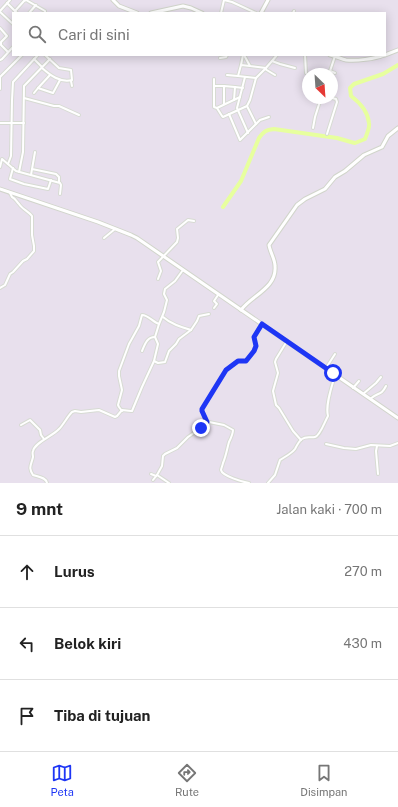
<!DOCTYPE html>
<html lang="id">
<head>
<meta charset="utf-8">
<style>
  body { margin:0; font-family:"Public Sans",sans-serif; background:#f6f6f6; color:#222 }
  .compass { position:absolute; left:302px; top:68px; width:36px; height:36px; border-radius:50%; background:#fff; box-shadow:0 2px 10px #0003; rotate:155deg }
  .stop { position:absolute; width:12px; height:12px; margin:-9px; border:3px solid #1e36f5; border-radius:50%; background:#fff }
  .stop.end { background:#1e36f5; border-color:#fff; box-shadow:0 1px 4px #0008 }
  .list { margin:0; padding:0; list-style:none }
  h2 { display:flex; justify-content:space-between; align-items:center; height:52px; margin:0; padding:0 16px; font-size:17px }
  h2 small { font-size:13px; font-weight:400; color:#767676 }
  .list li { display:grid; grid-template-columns:26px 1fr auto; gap:12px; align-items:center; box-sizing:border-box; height:72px; padding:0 16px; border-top:1px solid #e0e0e0 }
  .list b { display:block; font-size:15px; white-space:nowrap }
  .list em { font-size:13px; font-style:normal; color:#767676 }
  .icon { flex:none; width:22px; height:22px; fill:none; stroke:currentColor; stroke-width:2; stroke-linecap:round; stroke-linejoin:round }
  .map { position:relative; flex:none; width:398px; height:483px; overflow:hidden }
  .search { position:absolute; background:#fff; box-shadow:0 2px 10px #0003; left:12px; right:12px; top:12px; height:44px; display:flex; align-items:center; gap:10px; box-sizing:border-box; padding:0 14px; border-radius:0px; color:#767676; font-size:15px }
  .sheet { height:268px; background:#fff }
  nav { display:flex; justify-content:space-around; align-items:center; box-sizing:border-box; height:56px; border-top:1px solid #e0e0e0; background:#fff; font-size:11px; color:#767676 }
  nav a { display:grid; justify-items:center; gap:2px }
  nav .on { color:#1e36f5 }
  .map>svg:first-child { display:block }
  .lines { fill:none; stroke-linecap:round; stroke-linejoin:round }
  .river { stroke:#e7ff9e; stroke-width:4 }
  .street-casing { stroke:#d7dbd3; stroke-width:4 }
  .secondary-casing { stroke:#d1d5cb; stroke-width:5 }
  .street { stroke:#fff; stroke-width:2 }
  .secondary { stroke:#fff; stroke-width:3 }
  .route { stroke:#1e36f5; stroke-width:5 }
</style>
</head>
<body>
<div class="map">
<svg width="398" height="483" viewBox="0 0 398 483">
  <rect width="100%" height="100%" fill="#e8e0ed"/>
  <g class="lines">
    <!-- river -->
    <path class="river" d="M223 207 241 181 259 138C264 131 266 130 274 129L337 138 351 142 355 143 365 139C367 134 370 127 369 123 368 112 359 102 351 96L350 88 354 84 383 74 398 65"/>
    <!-- street casing -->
    <g class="street-casing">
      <g id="street">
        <path d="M7 3 17 13"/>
        <path d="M0 11 10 0"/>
        <path d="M15 11 24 1 26 0 45 11V13"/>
        <path d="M0 12 13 24"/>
        <path d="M29 13 36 5"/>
        <path d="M221 13 224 0 232 2 256 13"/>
        <path d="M293 13 294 11"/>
        <path d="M0 28 7 36 1 42V45L8 52"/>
        <path d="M244 55 250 66 266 68"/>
        <path d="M277 55 272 61 280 64 295 68"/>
        <path d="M305 55 306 73"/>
        <path d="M220 58 226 57 227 55"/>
        <path d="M34 59 42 67"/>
        <path d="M0 60 2 59 13 47"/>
        <path d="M272 61 265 69 275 75"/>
        <path d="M241 65 243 55"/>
        <path d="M250 66 241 65 238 76 256 78 265 69"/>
        <path d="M42 68C50 75 60 83 72 80L71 70 59 68 45 55"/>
        <path d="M330 71 335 73"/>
        <path d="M329 74 335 56"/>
        <path d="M227 75 238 76"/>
        <path d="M245 77 237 108 248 133"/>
        <path d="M214 79V86"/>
        <path d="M71 81 72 86"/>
        <path d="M38 88 53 93 60 80"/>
        <path d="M0 89V77L22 55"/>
        <path d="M307 90 308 91"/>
        <path d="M34 93 38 88 50 75"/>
        <path d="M240 97 217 108 222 116 223 117 247 106"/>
        <path d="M24 98 54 106H59L79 115"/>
        <path d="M234 100 235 87 243 88"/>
        <path d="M224 104V86L235 87"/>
        <path d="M217 108 214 107V86H224"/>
        <path d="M229 114 240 140 260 120 269 117"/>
        <path d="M0 123H24"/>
        <path d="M256 124 247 106 250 100 256 78"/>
        <path d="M313 128 315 117 321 98"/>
        <path d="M327 134 337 102 336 99 332 98"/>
        <path d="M8 164 11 156 12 100 13 82 38 55"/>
        <path d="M0 167 2 159 16 171 60 183 61 185 60 194"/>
        <path d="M13 168 10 179 24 184 48 189 51 180"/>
        <path d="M32 169 56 174 59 177V182"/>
        <path d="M19 172 23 152 24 86 50 59"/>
        <path d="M31 175 35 152"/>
        <path d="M104 238 115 229"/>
        <path d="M158 279 161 271 158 262 177 242 178 238 177 229 188 220 194 221"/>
        <path d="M0 288 5 285 10 274 13 272 23 261 27 259 34 251V246L32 235V216C28 211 22 209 19 204 16 201 16 199 12 197L10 193"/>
        <path d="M214 308 217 304 214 301 218 295"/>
        <path d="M191 330 197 321 199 316 209 314"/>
        <path d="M287 341 276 359 275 362 278 373 273 391 276 405 279 408 293 431 301 440"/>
        <path d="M142 351C145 344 147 337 155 337"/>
        <path d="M154 361 158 363 165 362 169 351 176 344 179 339 191 330C181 327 171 324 163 317"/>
        <path d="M326 368 335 354"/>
        <path d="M353 388 359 381"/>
        <path d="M363 394 376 383 381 377"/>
        <path d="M370 399C378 392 381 396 386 386"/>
        <path d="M122 411 119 407 118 405 122 390 119 376V371L129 344 139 326 142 315C148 315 153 322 159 324"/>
        <path d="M207 422 202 411V409L226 370 238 361H246L253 352 256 346 254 337 262 324"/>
        <path d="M21 425 30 420 40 430 41 435 44 439"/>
        <path d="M326 444 344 448 356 449 371 445 390 446 398 443"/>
        <path d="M377 446 376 451 378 474"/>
        <path d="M151 474 156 476"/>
        <path d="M153 480 157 475"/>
        <path d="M47 483C46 477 38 477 33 475 28 467 31 466 33 457 33 455 32 453 33 451 35 442 53 436 59 429 64 424 67 417 72 412L75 411 81 412 99 410 115 417 117 416 122 410 131 411H132L142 387 154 361 158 344 155 337 159 324 164 312 167 300 164 294 165 289 175 281 183 270"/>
        <path d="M169 483 157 475 162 466 163 456 165 454 177 448 188 437 201 428 207 422H209L224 425 233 430C233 434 231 438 229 442 227 449 226 456 223 463 223 464 221 469 221 470 222 476 243 482 249 483"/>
        <path d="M268 483 275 475 280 460C286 456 291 454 295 449 297 445 299 441 302 439 306 436 310 438 315 437 320 436 325 421 328 416 325 405 332 386 335 375"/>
      </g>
    </g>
    <!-- secondary casing -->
    <g class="secondary-casing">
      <g id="secondary">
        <path d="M113 0 119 6 137 13"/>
        <path d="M151 13 183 6 191 8 202 13"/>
        <path d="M261 13 268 0"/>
        <path d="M330 55C336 56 341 59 346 60 357 61 374 59 384 55"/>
        <path d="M385 55 398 50"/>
        <path d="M0 189 98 222 131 235 137 238 398 418"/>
        <path d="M241 310C252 295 277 288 275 266 275 259 270 252 269 245L297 205 305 199 325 189 335 177 345 171 364 155 382 147 388 136 398 128"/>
      </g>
    </g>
    <!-- street -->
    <use href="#street" class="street"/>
    <!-- secondary -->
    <use href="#secondary" class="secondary"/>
  </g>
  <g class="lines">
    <!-- route -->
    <path class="route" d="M201 428 207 422 202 411V409L226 370 238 361H246L254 351 256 346 254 337 262 324 333 373"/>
  </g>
</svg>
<svg class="compass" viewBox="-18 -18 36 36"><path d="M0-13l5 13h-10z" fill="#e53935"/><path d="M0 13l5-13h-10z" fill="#767676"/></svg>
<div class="stop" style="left:333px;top:373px"></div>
<div class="stop end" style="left:201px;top:428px"></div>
<div class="search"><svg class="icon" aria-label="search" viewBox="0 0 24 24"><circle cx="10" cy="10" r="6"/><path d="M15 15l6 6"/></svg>Cari di sini</div>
</div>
<section class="sheet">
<h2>9 mnt<small>Jalan kaki · 700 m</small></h2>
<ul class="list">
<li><svg class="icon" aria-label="ahead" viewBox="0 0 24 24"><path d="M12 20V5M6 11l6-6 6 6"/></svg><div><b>Lurus</b></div><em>270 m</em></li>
<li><svg class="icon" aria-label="left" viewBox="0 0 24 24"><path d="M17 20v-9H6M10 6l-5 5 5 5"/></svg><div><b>Belok kiri</b></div><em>430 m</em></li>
<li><svg class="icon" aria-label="arrive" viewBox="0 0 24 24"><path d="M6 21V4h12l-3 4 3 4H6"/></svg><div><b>Tiba di tujuan</b></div></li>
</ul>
</section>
<nav>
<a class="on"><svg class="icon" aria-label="map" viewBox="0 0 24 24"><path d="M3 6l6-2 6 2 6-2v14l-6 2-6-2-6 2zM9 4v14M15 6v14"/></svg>Peta</a>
<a><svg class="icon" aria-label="directions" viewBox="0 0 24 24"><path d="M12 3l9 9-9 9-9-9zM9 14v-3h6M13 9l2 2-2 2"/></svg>Rute</a>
<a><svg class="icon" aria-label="saved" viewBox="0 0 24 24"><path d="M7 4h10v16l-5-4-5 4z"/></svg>Disimpan</a>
</nav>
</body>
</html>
